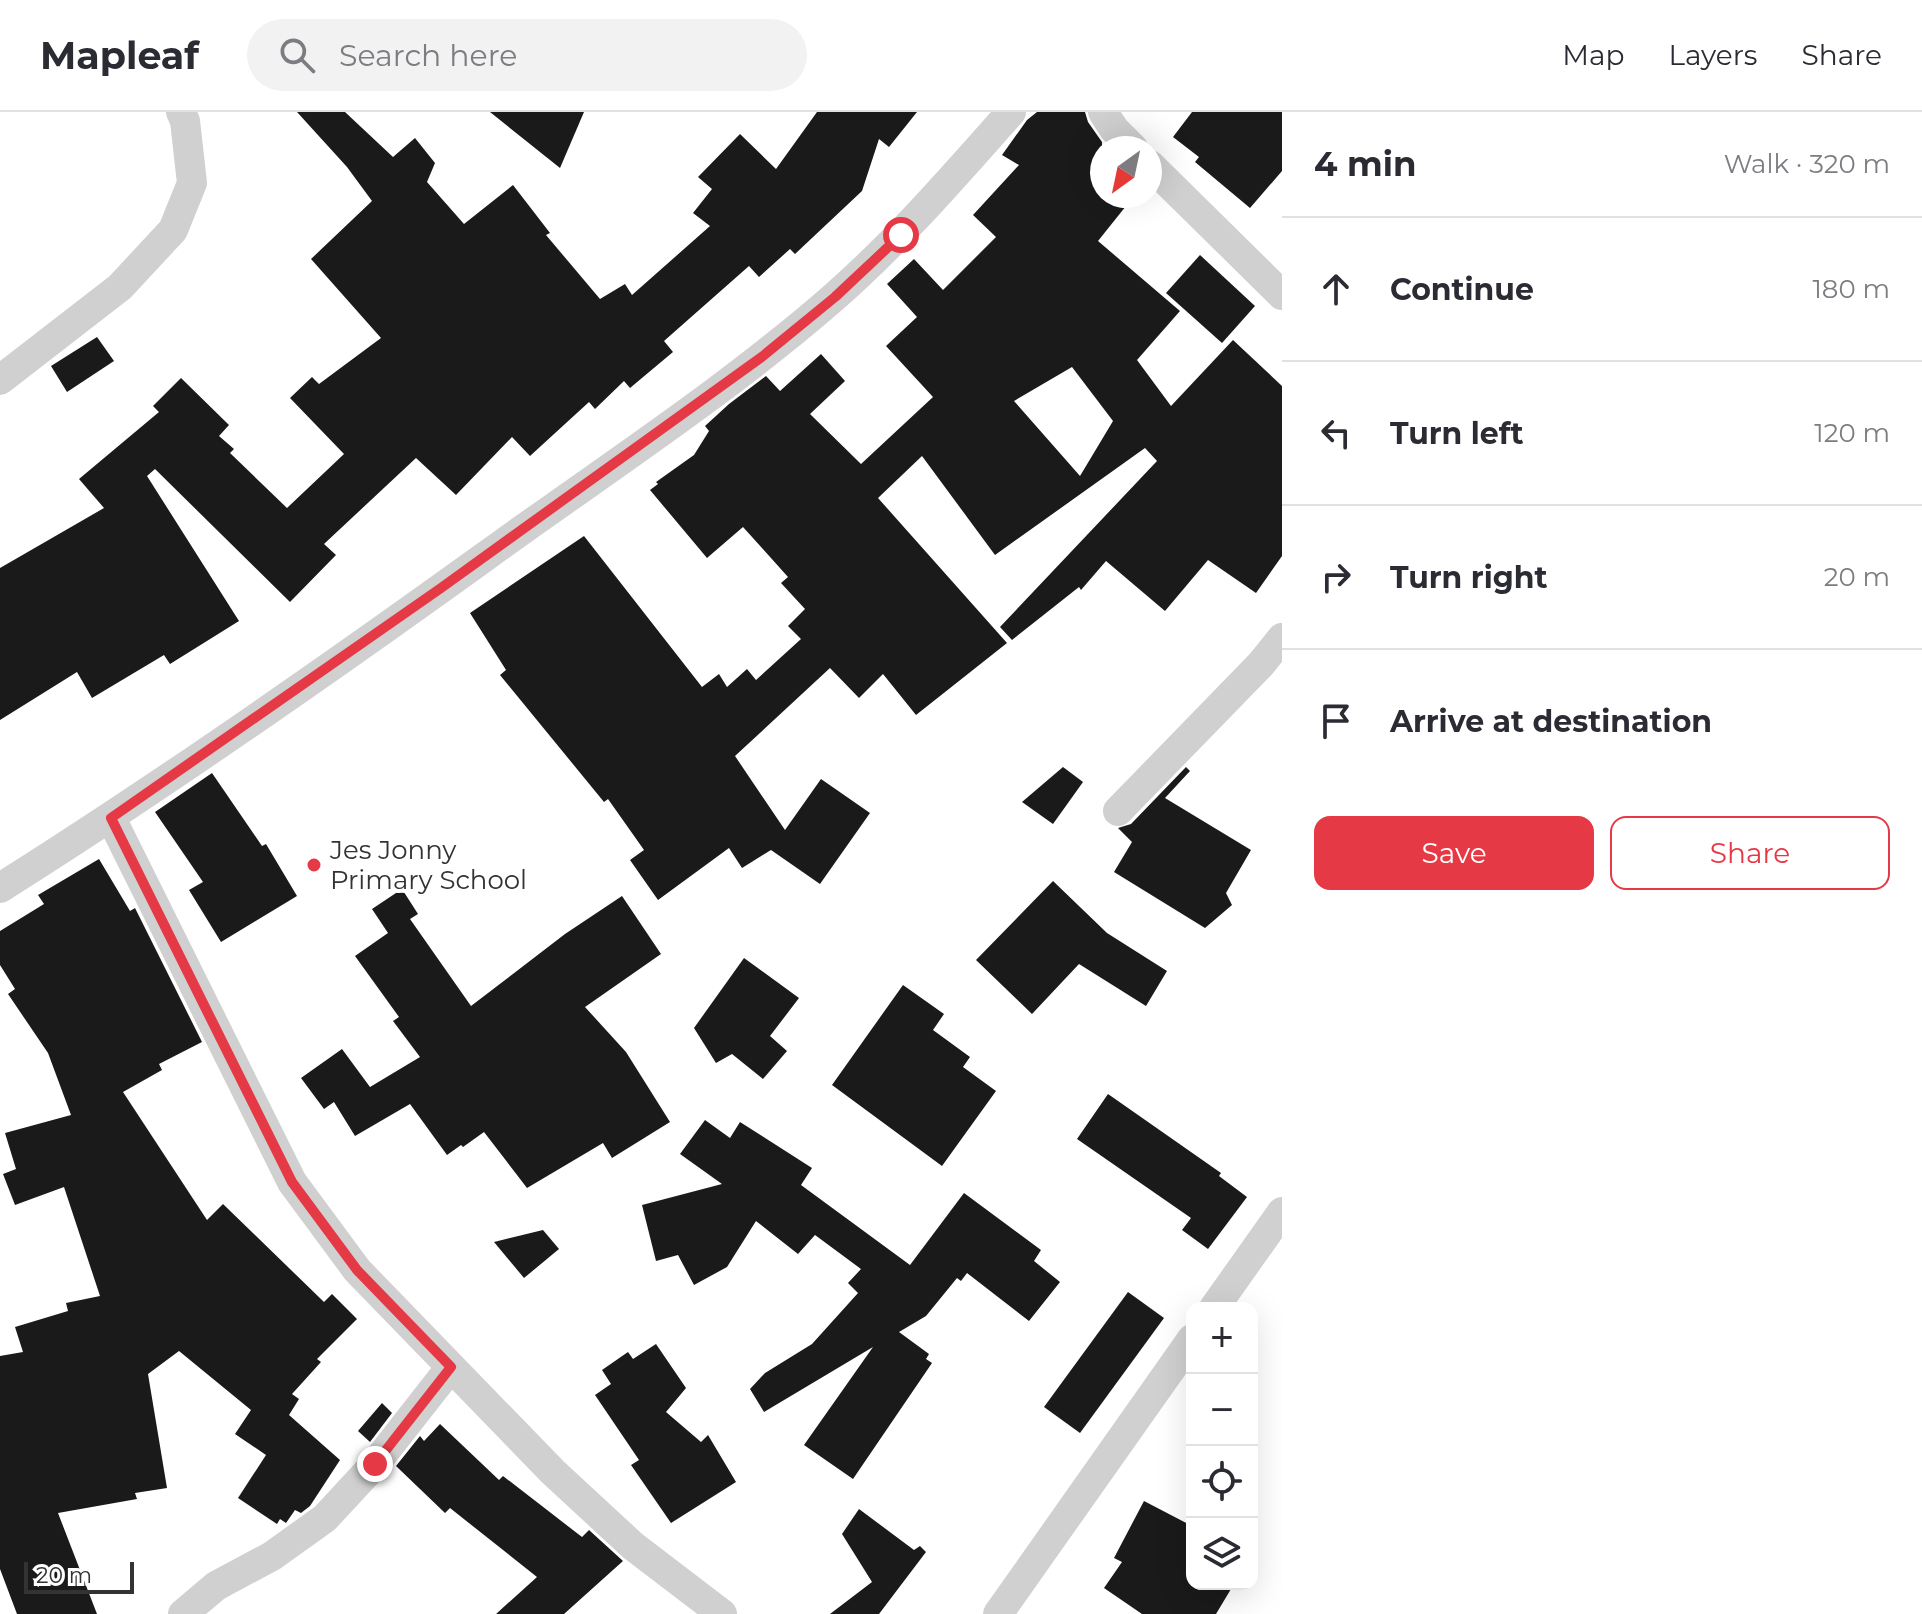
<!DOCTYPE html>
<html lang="en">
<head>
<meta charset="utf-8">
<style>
  body { margin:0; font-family:Montserrat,sans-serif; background:#f2f2f3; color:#2b2b33 }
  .controls { position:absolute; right:24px; bottom:24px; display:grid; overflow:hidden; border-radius:16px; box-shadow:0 8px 32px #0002 }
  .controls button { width:72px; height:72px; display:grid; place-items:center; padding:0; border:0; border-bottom:2px solid #e1e1e2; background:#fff; color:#2b2b33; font:40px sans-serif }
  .compass { position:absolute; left:1090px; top:24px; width:72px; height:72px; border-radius:50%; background:#fff; box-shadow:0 8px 32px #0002; rotate:213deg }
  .scale { position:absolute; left:24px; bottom:20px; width:110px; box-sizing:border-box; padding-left:8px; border:4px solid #333; border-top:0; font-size:22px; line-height:28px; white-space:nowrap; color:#333; -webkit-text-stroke:6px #fff; paint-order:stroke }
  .stop { position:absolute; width:24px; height:24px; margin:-18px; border:6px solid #e63946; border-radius:50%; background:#fff }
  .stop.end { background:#e63946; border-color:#fff; box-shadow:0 2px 8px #0008 }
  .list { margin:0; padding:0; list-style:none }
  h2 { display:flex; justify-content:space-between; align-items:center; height:104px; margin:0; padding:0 32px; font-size:34px }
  h2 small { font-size:26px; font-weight:400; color:#7c7c81 }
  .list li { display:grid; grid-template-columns:52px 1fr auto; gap:24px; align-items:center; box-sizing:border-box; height:144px; padding:0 32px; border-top:2px solid #e1e1e2 }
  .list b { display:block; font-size:30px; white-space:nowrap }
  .list em { font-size:26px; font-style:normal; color:#7c7c81 }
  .actions { display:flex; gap:16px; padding:24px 32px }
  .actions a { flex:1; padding:18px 0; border:2px solid #e63946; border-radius:16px; text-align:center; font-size:28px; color:#e63946 }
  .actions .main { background:#e63946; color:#fff }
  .icon { flex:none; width:44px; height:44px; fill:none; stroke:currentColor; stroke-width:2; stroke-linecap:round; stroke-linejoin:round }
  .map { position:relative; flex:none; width:1282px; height:1502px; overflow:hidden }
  header { display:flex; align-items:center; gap:48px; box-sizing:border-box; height:112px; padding:0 40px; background:#fff; border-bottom:2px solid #e1e1e2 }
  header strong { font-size:38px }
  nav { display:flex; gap:44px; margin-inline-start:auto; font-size:28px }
  .search { width:560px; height:72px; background:#f2f2f3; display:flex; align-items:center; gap:20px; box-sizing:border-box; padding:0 28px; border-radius:44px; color:#7c7c81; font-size:30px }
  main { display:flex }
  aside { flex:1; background:#fff }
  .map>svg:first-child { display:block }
  .building { fill:#1a1a1a; fill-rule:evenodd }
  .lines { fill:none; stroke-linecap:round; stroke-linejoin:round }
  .street { stroke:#d0d0d0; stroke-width:30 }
  .route { stroke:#e63946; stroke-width:10 }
  .poi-dot { fill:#e63946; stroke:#fff; stroke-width:3 }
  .labels { text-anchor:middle; stroke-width:8; stroke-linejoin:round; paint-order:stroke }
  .poi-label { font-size:26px; fill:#333; stroke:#fff; text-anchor:start }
</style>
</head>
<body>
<header>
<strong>Mapleaf</strong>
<div class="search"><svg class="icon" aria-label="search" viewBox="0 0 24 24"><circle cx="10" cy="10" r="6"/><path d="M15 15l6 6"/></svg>Search here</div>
<nav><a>Map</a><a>Layers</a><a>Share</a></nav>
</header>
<main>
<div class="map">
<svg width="1282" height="1502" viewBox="0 0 1282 1502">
  <rect width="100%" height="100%" fill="#fff"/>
  <!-- building -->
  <g class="building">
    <path d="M297 0H345L393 45 415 26 435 51 427 70 464 112 513 73 550 121 546 123 600 187 625 172 632 183 710 114 693 101 712 77 698 65 740 22 776 57 817 0H917L889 35 879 27 862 79 795 142 790 137 759 165 749 154 664 229 673 240 630 276 624 269 595 297 589 290 530 344 512 325 456 383 416 346 324 432 336 443 290 490 155 357 147 364 239 509 170 552 164 543 92 586 77 560 0 608V456L104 396 79 367 159 300 153 294 181 266 229 313 219 324 234 337 230 341 287 396 344 342 290 286 312 265 319 272 381 226 311 147 372 89 347 55Z"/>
    <path d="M490 0H584L560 56Z"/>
    <path d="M1037 0H1085L1088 10 1102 30V84H1134L1098 129 1180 199 1137 248 1171 294 1233 228 1282 274V444L1256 481 1208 448 1165 499 1106 449 1081 478 1079 475 1012 528 1000 515 1157 349 1145 336 995 443 922 344 878 386 1007 531 916 603 883 562 859 586 830 556 735 644 785 718 821 667 870 701 820 772 771 738 742 756 729 736 658 788 630 748 644 738 608 687 604 690 500 563 506 558 470 501 584 424 702 575 719 562 727 575 747 557 756 568 801 527 788 514 805 497 781 471 788 465 743 415 707 446 650 378 658 372 656 370 694 343 709 319 705 314 729 292 766 264 780 279 821 242 845 269 810 302 861 352 933 285 886 234 917 205 887 172 914 147 943 178 996 125 973 103 1019 53 1002 43 1027 8ZM1072 255 1113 309 1080 364 1014 289Z"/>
    <path d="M1192 0H1282V59L1250 96 1195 50 1199 45 1173 25Z"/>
    <path d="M1200 143 1255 194 1222 231 1166 181Z"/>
    <path d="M97 225 114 249 67 280 51 254Z"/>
    <path d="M1063 655 1083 670 1053 712 1022 690Z"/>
    <path d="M1186 655 1190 659 1165 686 1251 738 1226 781 1232 793 1205 816 1114 760 1132 730 1118 716 1131 712Z"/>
    <path d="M212 661 262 734 266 732 297 784 221 830 189 778 203 770 155 700Z"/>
    <path d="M99 747 130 799 135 796 202 930 159 952 162 958 123 980 207 1108 223 1092 324 1190 332 1182 357 1207 317 1247 321 1250 292 1282 299 1287 289 1303 340 1348 310 1394 301 1401 295 1398 286 1411 280 1407 277 1412 238 1386 266 1343 235 1322 251 1298 179 1239 148 1262 167 1376 135 1381 137 1387 58 1401 97 1502H17L0 1457V1244L23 1240 15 1215 68 1199 66 1191 100 1184 64 1075 15 1093 3 1062 16 1057 5 1021 71 1003 48 941 8 882 15 877 0 853V819L44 792 38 783Z"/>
    <path d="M1053 769 1107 821 1167 859 1146 894 1079 852 1032 902 976 848Z"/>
    <path d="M402 777 418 802 410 807 471 894 565 822 622 784 661 842 585 895 626 940 670 1010 612 1046 603 1031 527 1076 484 1020 463 1035 461 1033 447 1043 410 992 355 1024 334 990 324 997 301 966 342 937 370 975 420 945 393 909 399 905 355 844 388 821 372 797Z"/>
    <path d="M744 846 799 886 770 924 787 939 763 967 732 942 716 951 694 916Z"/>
    <path d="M903 873 944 902 933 918 970 945 963 955 996 979 942 1054 832 973Z"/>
    <path d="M1108 982 1221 1061 1219 1064 1247 1085 1208 1137 1182 1118 1191 1106 1077 1027Z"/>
    <path d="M705 1008 730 1026 740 1010 812 1056 801 1073 910 1153 964 1081 1041 1138 1034 1149 1060 1170 1029 1209 967 1161 961 1169 957 1166 926 1204 899 1220 929 1242 926 1247 932 1251 853 1367 804 1333 873 1235 764 1300 750 1277 765 1261 812 1232 858 1181 848 1171 861 1157 815 1123 798 1142 756 1109 727 1155 694 1173 678 1143 656 1149 642 1093 722 1072 680 1042Z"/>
    <path d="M543 1118 559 1137 524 1166 494 1130Z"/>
    <path d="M1128 1180 1164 1206 1080 1321 1044 1295Z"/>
    <path d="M656 1232 686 1276 666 1300 701 1330 708 1323 736 1370 671 1411 631 1353 639 1348 595 1283 611 1272 602 1258 628 1240 633 1247Z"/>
    <path d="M382 1291 392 1301 370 1330 358 1319Z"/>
    <path d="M440 1312 499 1368 503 1364 582 1425 589 1418 623 1449 564 1502H496L537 1465 450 1396 445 1401 396 1354 420 1324 424 1329Z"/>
    <path d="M1144 1389 1192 1414V1472H1234L1216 1502H1142L1104 1476 1122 1450 1114 1446Z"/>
    <path d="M859 1397 914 1438 920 1434 926 1440 879 1502H830L872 1470 842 1422Z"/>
  </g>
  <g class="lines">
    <!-- street -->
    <g class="street">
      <path d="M1103 0 1114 17 1133 36"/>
      <path d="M1150 53 1282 183"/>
      <path d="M0 268 120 175 173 118 192 71 185 9 181 0"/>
      <path d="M1118 699 1261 552 1282 526"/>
      <path d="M111 706 292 1070 357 1158 553 1360 633 1434 722 1502"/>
      <path d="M0 776C165 672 325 560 483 446 600 361 724 281 833 186 898 129 954 64 1011 0"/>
      <path d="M1214 1196 1282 1100"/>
      <path d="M183 1502 216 1474 272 1444 325 1406 375 1352 451 1255"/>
      <path d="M998 1502 1192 1227"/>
    </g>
  </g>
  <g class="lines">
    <!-- route -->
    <path class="route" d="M375 1352 451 1255 357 1158 292 1070 111 706 441 476 763 244 835 185 901 123"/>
  </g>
  <!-- markers -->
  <circle class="poi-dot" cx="314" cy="753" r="8"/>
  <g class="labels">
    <!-- poi labels -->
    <g class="poi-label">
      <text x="330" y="747">Jes Jonny<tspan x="330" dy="30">Primary School</tspan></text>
    </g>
  </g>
</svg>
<div class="controls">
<button>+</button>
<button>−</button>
<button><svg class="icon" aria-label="locate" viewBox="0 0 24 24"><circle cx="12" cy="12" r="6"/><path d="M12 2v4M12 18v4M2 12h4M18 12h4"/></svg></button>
<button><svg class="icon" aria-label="layers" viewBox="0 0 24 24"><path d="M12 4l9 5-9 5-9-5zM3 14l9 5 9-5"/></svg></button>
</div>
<svg class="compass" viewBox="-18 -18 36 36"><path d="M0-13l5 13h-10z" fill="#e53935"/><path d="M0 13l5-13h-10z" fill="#7c7c81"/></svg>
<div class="scale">20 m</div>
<div class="stop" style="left:901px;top:123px"></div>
<div class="stop end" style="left:375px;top:1352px"></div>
</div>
<aside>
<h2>4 min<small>Walk · 320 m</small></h2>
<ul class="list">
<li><svg class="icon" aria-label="ahead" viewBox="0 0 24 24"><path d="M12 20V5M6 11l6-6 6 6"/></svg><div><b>Continue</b></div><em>180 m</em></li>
<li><svg class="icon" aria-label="left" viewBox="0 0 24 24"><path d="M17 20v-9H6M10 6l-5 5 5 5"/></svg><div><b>Turn left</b></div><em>120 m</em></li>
<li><svg class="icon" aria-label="right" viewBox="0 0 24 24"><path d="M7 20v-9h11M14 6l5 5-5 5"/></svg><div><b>Turn right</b></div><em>20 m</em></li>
<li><svg class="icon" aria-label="arrive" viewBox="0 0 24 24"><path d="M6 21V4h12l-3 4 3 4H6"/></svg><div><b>Arrive at destination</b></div></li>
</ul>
<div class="actions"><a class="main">Save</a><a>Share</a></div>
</aside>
</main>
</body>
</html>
